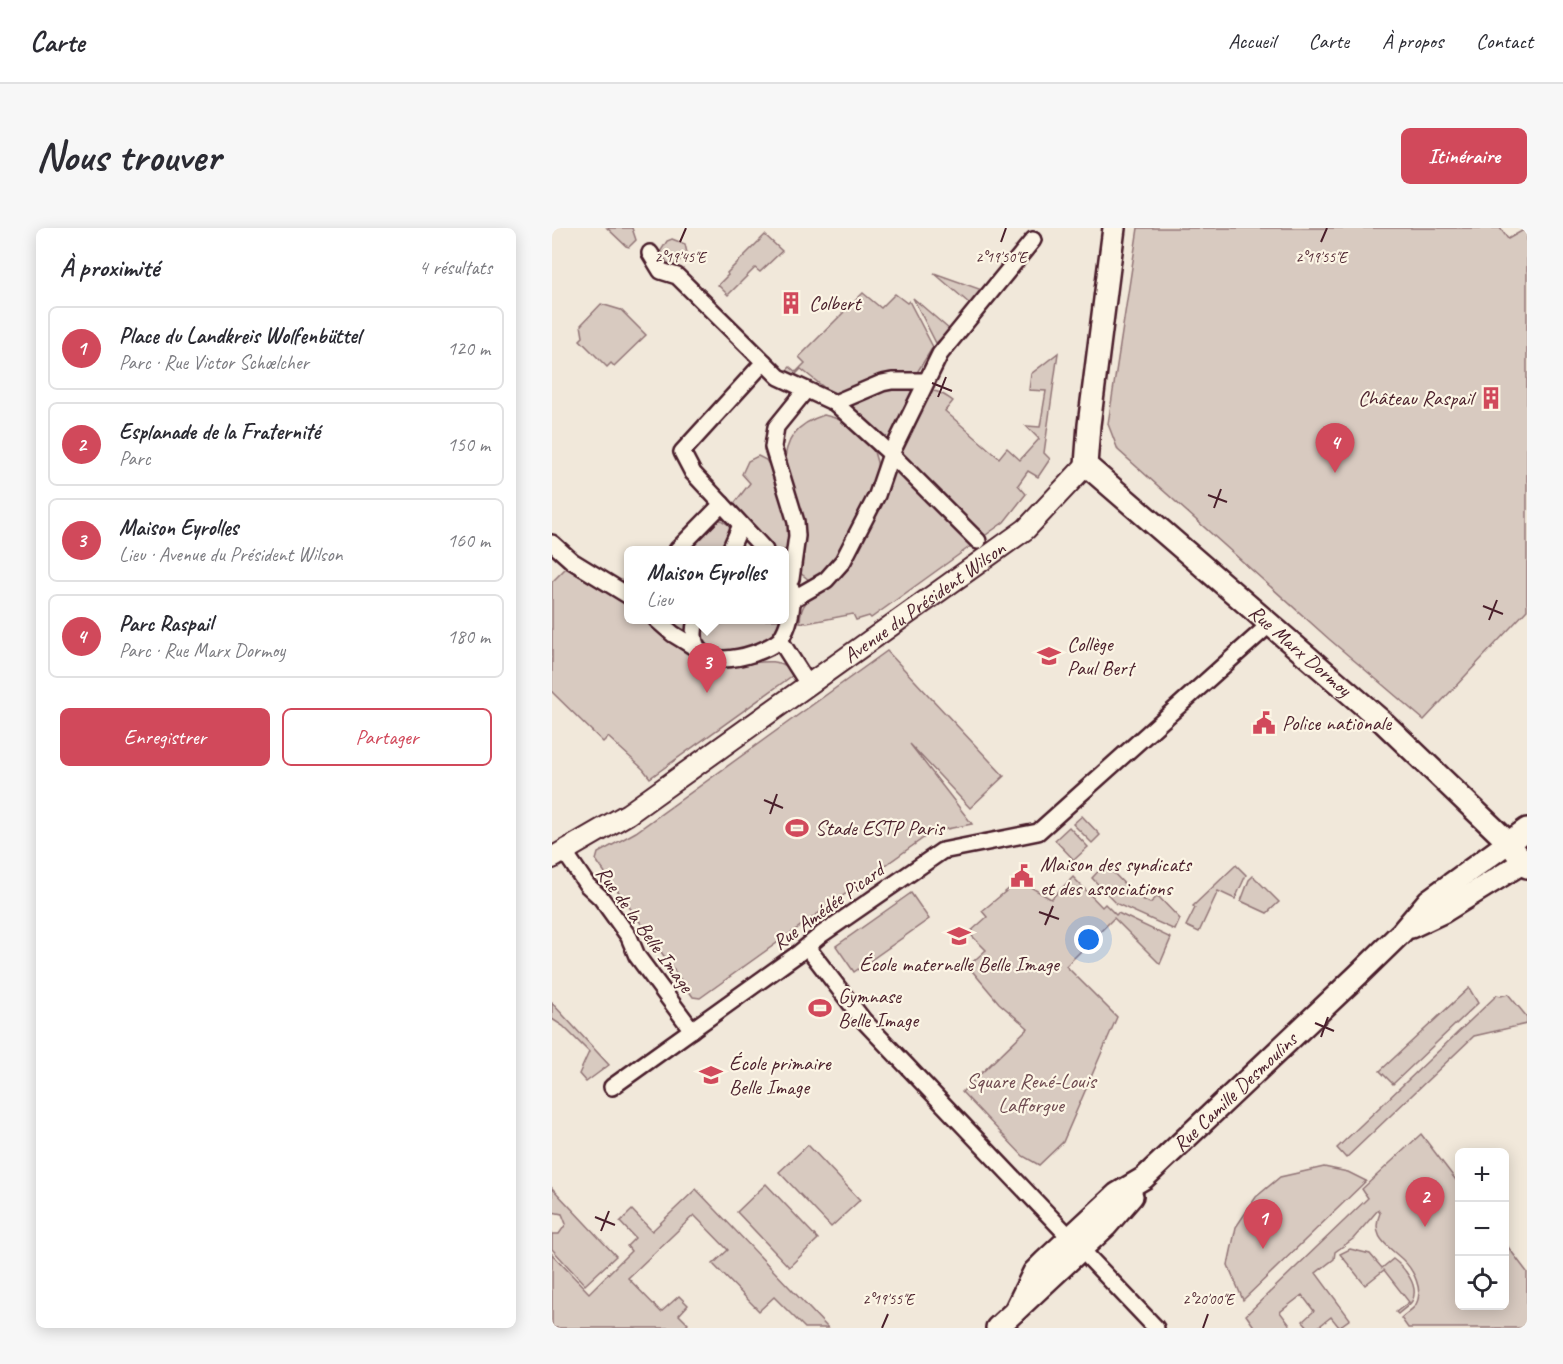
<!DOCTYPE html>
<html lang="fr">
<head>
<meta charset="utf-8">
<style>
  body { margin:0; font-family:Caveat,sans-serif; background:#f7f7f7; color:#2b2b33 }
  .controls { position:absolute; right:18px; bottom:18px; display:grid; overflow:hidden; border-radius:9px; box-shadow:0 3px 15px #0003 }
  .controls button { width:54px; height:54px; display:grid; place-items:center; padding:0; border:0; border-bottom:2px solid #e1e1e2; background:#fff; color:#2b2b33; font:30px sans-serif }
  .you { position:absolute; left:537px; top:712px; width:21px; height:21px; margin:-15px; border:4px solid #fff; border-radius:50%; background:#1a73e8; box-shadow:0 0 0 9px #1a73e833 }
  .badge { display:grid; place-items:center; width:39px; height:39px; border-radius:50%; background:#d1495b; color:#fff; font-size:20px; font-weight:700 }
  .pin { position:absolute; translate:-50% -50px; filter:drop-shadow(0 2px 3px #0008) }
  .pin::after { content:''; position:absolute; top:32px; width:21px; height:18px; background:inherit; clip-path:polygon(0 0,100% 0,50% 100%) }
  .popup { position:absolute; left:72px; top:318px; width:165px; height:78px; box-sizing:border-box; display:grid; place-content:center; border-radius:9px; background:#fff; filter:drop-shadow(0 2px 4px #0005); font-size:20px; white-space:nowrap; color:#7c7c81 }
  .popup b { font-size:22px; color:#2b2b33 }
  .popup::after { content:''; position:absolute; left:50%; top:100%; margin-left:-12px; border:12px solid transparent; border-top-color:#fff }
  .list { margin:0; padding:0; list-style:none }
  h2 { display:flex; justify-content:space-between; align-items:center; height:78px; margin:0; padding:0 24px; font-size:26px }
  h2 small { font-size:20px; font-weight:400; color:#7c7c81 }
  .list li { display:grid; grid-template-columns:39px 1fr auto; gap:18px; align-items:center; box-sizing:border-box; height:84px; margin:0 12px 12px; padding:0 12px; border:2px solid #e1e1e2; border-radius:9px }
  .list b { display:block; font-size:22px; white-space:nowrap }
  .list p { margin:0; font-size:20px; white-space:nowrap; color:#7c7c81 }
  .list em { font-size:20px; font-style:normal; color:#7c7c81 }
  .actions { display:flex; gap:12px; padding:18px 24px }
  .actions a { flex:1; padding:14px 0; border:2px solid #d1495b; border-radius:9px; text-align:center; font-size:21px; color:#d1495b }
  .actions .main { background:#d1495b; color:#fff }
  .icon { flex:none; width:33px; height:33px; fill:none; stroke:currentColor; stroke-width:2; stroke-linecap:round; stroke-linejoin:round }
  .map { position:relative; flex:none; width:975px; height:1100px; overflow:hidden; border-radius:9px }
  header { display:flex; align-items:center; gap:36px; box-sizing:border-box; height:84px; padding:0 30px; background:#fff; border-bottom:2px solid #e1e1e2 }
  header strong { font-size:28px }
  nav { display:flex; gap:33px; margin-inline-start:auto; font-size:21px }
  .intro { display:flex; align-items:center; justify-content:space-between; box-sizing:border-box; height:144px; padding:0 36px }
  h1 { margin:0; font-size:42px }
  .button { padding:15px 27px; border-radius:9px; background:#d1495b; color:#fff; font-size:21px; font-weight:700 }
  main { display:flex; gap:36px; padding:0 36px }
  aside { flex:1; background:#fff; border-radius:9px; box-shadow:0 3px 15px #0003 }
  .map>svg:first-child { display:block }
  .green { fill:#d8cac0; stroke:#917476; stroke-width:1.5 }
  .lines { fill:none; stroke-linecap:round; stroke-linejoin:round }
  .minor-casing { stroke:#4a1f2b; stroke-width:20 }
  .tertiary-casing { stroke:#4a1f2b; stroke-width:24 }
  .secondary-casing { stroke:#4a1f2b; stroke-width:26 }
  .minor { stroke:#fcf5e5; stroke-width:15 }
  .tertiary { stroke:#fcf5e5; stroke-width:20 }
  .secondary { stroke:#fcf5e5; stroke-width:21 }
  .ticks { fill:none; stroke:#4a1f2b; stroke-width:2 }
  .labels { text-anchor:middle; stroke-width:4.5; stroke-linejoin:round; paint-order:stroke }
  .poi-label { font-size:21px; fill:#4a1f2b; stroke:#fcf5e5; text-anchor:start }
  .street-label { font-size:21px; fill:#4a1f2b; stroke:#fcf5e5 }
  .park-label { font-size:21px; fill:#6e4a50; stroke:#fcf5e5 }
  .ticks-label { font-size:15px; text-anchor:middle; fill:#4a1f2b; stroke:#fcf5e5; stroke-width:4.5; stroke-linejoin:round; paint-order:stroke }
</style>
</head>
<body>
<header>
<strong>Carte</strong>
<nav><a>Accueil</a><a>Carte</a><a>À propos</a><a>Contact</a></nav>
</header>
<div class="intro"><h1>Nous trouver</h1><a class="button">Itinéraire</a></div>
<main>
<aside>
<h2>À proximité<small>4 résultats</small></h2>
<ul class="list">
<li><span class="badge">1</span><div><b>Place du Landkreis Wolfenbüttel</b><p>Parc · Rue Victor Schœlcher</p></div><em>120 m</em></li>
<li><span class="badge">2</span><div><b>Esplanade de la Fraternité</b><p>Parc</p></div><em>150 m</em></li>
<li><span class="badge">3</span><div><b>Maison Eyrolles</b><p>Lieu · Avenue du Président Wilson</p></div><em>160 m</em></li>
<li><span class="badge">4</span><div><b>Parc Raspail</b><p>Parc · Rue Marx Dormoy</p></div><em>180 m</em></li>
</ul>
<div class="actions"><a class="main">Enregistrer</a><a>Partager</a></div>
</aside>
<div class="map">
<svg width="975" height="1100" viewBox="0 0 975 1100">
  <rect width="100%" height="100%" fill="#f1e8da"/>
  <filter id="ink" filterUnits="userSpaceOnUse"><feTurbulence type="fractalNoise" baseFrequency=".0167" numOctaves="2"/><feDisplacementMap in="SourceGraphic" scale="12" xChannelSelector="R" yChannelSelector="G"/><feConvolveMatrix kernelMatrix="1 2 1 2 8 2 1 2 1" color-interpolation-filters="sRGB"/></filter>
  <g filter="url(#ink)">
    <!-- green -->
    <g class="green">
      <path d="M55 0H80L84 12 77 19 74 18Z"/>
      <path d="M586 0H948L956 11 975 0V382L872 492 777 411 566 222 556 196Z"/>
      <path d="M213 7 230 23 208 44 203 40 176 67 166 57 176 47 175 45Z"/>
      <path d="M120 11 133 16 135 25 121 39H113L108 24 115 13Z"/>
      <path d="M382 45 430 62 418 76Z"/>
      <path d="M311 65 329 80 343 66 355 75 357 73 381 119 364 146 284 169 249 141 240 150 233 144 238 139 244 144 253 135 247 129Z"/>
      <path d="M361 70 398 102 384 115Z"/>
      <path d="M49 76 69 82 94 107 62 138 59 135 55 139 28 112 31 109 29 97Z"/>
      <path d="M506 125 492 225 498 231 486 249 476 243 466 257 474 266 452 294 431 309 347 224 374 165C385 160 392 167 401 173L393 183 447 230 455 220 468 232 487 211 474 198 488 199 494 163 477 162 479 146Z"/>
      <path d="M364 158 337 213 294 176 326 160Z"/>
      <path d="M272 187C296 192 320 208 325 234 329 258 282 346 257 352L247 344 232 240C233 211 244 196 272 187Z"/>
      <path d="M206 228 214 232 224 247 240 303 235 338 233 337V322H220L181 277 198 255 190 246 196 233Z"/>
      <path d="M342 236 423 315 319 390 317 388 304 392 301 386 255 395 248 394C249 363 271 371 285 352 310 317 330 277 342 236Z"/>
      <path d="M162 292H169L177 297 178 305 173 322H134Z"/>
      <path d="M14 340 77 378V392H96C113 406 129 427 151 433 160 436 169 439 178 438 202 436 225 426 244 445L98 550 91 541 56 509 51 514 0 464V354Z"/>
      <path d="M111 392H141L135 411Z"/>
      <path d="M150 392H228C219 422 172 436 149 415Z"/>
      <path d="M335 423 452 548 418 580 358 516 420 596 380 604 148 770 141 769 44 632 46 625 84 604Z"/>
      <path d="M530 588 548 607 540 615 521 596Z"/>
      <path d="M517 599 536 619 522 632 503 612Z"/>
      <path d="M553 636 584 668 598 675 606 668 628 691 623 702 565 676 540 650Z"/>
      <path d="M684 637 694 647 683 671 666 663 647 704 634 698 643 680 641 678Z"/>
      <path d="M701 648 727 674 715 685 689 673 697 652Z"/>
      <path d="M521 649 550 679 553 676 564 687 566 685 619 710 608 736 562 690 514 738 565 789 511 914 487 937 471 928 410 864 476 800 447 775 416 738 434 722 417 705 435 689 430 683 470 650 480 660 499 671Z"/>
      <path d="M359 665 377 691 302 744 284 718Z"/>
      <path d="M917 760 926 775 841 856 828 843Z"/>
      <path d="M956 766 975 789V796L922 808 794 930 785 920 945 767 949 768Z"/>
      <path d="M0 775 57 837 34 854 27 846 37 824 11 798 0 791Z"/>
      <path d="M869 906 907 956 908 1078H952L953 1015 975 1044V1100H856L849 1090C853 1086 860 1082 863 1078 873 1063 861 1041 850 1031 835 1017 818 1009 828 985L826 982 801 1011 783 1024 782 1031 764 1045 798 1091 787 1099 779 1089 765 1100H757L751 1093 762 1083 750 1067 728 1084 740 1100H703L694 1087 816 970 810 961Z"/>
      <path d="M256 917 308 972 279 999 227 944Z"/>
      <path d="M772 939 796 944 814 953 691 1072 676 1037 684 999 704 969 728 949Z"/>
      <path d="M214 956 266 1011 237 1039 185 984Z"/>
      <path d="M0 960 64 1028 33 1057 0 1021V1006H7L14 996 10 986 0 984Z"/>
      <path d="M144 961 276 1100H253L222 1069 207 1083 161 1036 176 1022 142 987 76 1050 109 1084 127 1068 136 1077 127 1087 136 1096 132 1100H0V1026L37 1065 79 1023 75 1018 83 1010 68 994 80 982 100 1003Z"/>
      <path d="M798 1021 818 1026 830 1040 841 1031C852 1039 868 1058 860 1073 857 1078 850 1082 846 1086L844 1084 857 1074 832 1042 813 1057 788 1026Z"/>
    </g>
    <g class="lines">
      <!-- minor casing -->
      <g class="minor-casing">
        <g id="minor">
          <path d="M98 25 109 43 125 48 212 134 130 224 141 245 213 322"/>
          <path d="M212 134 227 149 283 175 339 226 426 313"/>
          <path d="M283 175 330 155 340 153H373"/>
          <path d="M0 315 20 333 77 368"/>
          <path d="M125 322 170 276"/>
          <path d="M178 322 189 297"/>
          <path d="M239 351 245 308 244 294 221 219 224 199 254 162"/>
          <path d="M240 362C241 380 238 397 228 412L256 456"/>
          <path d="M241 371 274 352 291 333 325 267 339 226 388 126 481 12"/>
          <path d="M105 392 121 406 144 420"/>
          <path d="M144 392C129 449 202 432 228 412"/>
          <path d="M12 623 35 657 49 670 77 709 85 728 140 802"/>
          <path d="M255 719 312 793 604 1100"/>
          <path d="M60 859 247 725 270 706 390 623 486 604 718 396"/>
        </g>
      </g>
      <!-- tertiary casing -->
      <g class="tertiary-casing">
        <g id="tertiary">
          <path id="s1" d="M0 630 76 586 474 301 534 237"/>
        </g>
      </g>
      <!-- secondary casing -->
      <g class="secondary-casing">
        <g id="secondary">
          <path id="s2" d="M562 0 537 197 534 237 832 495 957 615 975 639"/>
          <path d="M859 699 891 684 975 632"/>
          <path id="s3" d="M463 1083 482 1044 493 1033 565 966 592 950 807 746 850 704 877 672 975 601"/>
          <path d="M445 1100 554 998 580 968"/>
        </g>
      </g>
      <!-- minor -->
      <use href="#minor" class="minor"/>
      <!-- tertiary -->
      <use href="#tertiary" class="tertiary"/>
      <!-- secondary -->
      <use href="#secondary" class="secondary"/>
    </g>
  </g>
  <!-- ticks -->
  <path class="ticks" d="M128 14 134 0M449 14 454 0M769 14 775 0M380 155 400 163M386 169 394 149M656 267 675 274M662 280 669 261M931 378 951 386M937 392 945 372M212 572 231 580M218 586 225 566M487 684 507 691M493 697 501 678M763 795 782 803M769 809 776 789M43 989 63 997M49 1003 57 983M330 1100 336 1086M651 1100 656 1086"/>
  <!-- icons -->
  <defs>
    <g id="building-bare" transform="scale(1.8)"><path d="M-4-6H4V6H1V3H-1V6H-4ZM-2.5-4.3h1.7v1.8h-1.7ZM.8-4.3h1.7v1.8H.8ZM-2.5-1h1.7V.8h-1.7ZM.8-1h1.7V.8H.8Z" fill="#d1495b" stroke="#fcf5e5" stroke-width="2.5" paint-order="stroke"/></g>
    <g id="school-bare" transform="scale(1.8)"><path d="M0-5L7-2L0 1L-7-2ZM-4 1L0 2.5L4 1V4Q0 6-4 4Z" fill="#d1495b" stroke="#fcf5e5" stroke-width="2.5" paint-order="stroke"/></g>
    <g id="civic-bare" transform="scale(1.8)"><path d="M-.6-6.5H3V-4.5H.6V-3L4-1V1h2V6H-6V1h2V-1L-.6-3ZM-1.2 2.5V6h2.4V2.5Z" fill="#d1495b" stroke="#fcf5e5" stroke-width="2.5" paint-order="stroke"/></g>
    <g id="stadium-bare" transform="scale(1.8)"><path d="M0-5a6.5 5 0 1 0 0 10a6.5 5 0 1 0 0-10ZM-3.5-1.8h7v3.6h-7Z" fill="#d1495b" stroke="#fcf5e5" stroke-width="2.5" paint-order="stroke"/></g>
  </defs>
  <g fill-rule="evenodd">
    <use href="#building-bare" x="239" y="75"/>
    <use href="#building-bare" x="939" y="170"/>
    <use href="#school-bare" x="497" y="428"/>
    <use href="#civic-bare" x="712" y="495"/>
    <use href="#stadium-bare" x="245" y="600"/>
    <use href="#civic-bare" x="470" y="648"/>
    <use href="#school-bare" x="407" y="708"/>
    <use href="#stadium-bare" x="268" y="780"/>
    <use href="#school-bare" x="159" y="847"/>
  </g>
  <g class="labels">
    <!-- poi labels -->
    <g class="poi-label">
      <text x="257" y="82">Colbert</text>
      <text x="921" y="177" text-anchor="end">Château Raspail</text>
      <text x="515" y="423">Collège<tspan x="515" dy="24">Paul Bert</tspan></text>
      <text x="730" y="502">Police nationale</text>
      <text x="263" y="607">Stade ESTP Paris</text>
      <text x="488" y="643">Maison des syndicats<tspan x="488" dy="24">et des associations</tspan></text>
      <text x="407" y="743" text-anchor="middle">École maternelle Belle Image</text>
      <text x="286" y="775">Gymnase<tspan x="286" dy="24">Belle Image</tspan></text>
      <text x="177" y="842">École primaire<tspan x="177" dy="24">Belle Image</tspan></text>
    </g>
    <!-- street labels -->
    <g class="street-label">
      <text dy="7" stroke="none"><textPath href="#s1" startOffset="452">Avenue du Président Wilson</textPath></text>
      <text dy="7" stroke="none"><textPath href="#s2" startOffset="522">Rue Marx Dormoy</textPath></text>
      <text transform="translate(276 678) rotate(-36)" y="7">Rue Amédée Picard</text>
      <text transform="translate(93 701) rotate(54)" y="7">Rue de la Belle Image</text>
      <text dy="7" stroke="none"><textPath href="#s3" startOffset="314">Rue Camille Desmoulins</textPath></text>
    </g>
    <!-- park labels -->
    <g class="park-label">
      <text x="479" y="860">Square René-Louis<tspan x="479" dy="24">Lafforgue</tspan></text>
    </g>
  </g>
  <g class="ticks-label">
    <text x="449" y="34">2°19'50"E</text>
    <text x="769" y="34">2°19'55"E</text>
    <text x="128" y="34">2°19'45"E</text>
    <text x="336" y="1076">2°19'55"E</text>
    <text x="656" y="1076">2°20'00"E</text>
  </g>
</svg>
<div class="controls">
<button>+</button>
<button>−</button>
<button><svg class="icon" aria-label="locate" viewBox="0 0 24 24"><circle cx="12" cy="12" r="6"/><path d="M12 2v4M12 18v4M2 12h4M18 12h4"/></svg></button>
</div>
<div class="you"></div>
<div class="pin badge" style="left:711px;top:1021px">1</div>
<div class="pin badge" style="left:873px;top:999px">2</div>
<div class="pin badge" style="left:155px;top:465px">3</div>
<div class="popup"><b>Maison Eyrolles</b>Lieu</div>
<div class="pin badge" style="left:783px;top:245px">4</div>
</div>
</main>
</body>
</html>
